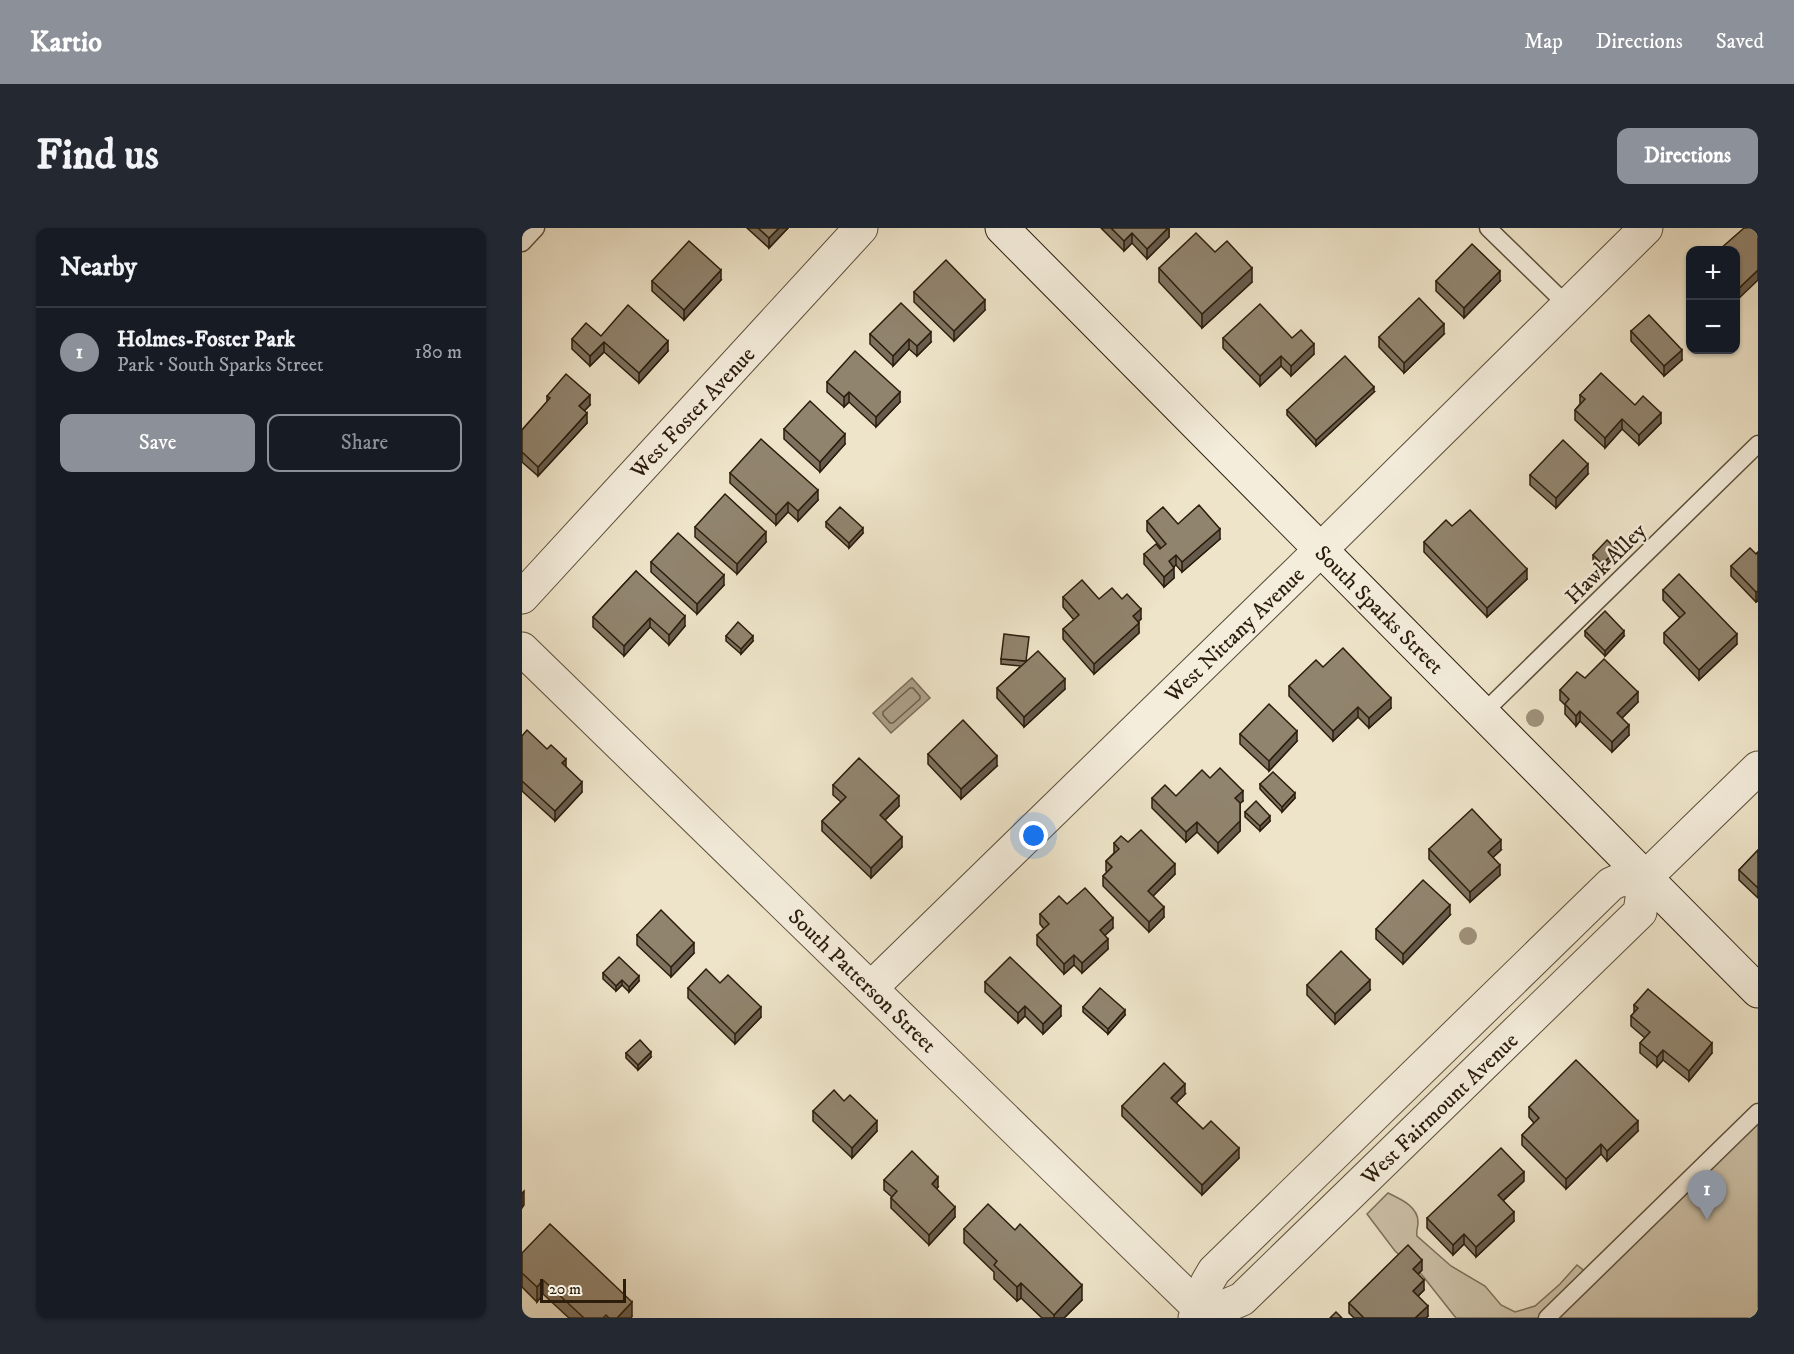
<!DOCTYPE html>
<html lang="en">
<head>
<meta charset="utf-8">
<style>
  body { margin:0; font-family:"IM FELL DW Pica",serif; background:#242831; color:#f1f3f6 }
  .controls { position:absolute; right:18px; top:18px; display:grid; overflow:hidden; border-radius:12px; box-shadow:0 2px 4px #0004 }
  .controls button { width:54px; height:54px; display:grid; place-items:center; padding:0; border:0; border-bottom:2px solid #363941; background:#171b24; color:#f1f3f6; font:30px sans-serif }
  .scale { position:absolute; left:18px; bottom:15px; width:86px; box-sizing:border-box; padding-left:6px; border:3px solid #2c1d0c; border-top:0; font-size:16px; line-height:21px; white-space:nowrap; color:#2c1d0c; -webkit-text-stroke:4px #f4eddc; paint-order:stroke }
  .you { position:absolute; left:512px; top:608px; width:21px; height:21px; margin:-15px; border:4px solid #fff; border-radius:50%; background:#1a73e8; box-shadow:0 0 0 9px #1a73e833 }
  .badge { display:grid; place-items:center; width:39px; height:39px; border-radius:50%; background:#8c9099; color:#fff; font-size:20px; font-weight:700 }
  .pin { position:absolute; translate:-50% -50px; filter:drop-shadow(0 2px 3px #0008) }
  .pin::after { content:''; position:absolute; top:32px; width:21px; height:18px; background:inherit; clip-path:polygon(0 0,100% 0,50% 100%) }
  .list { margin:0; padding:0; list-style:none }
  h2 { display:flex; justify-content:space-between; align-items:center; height:78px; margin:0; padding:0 24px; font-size:26px }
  h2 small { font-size:20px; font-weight:400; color:#9ea1a6 }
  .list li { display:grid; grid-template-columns:39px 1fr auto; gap:18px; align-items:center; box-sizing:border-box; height:90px; padding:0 24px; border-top:2px solid #363941 }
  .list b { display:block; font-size:22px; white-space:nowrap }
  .list p { margin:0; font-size:20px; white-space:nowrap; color:#9ea1a6 }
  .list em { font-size:20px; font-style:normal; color:#9ea1a6 }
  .actions { display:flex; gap:12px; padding:18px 24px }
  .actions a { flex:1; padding:14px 0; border:2px solid #8c9099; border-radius:12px; text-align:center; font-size:21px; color:#8c9099 }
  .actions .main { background:#8c9099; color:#fff }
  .map { position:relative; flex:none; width:1236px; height:1090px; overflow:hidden; border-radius:12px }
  header { display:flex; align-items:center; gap:36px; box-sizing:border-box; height:84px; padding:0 30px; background:#8c9099; color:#fff }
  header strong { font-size:28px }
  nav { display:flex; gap:33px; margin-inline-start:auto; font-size:21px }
  .intro { display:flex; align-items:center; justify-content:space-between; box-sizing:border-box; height:144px; padding:0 36px }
  h1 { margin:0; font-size:42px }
  .button { padding:15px 27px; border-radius:12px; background:#8c9099; color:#fff; font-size:21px; font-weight:700 }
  main { display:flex; gap:36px; padding:0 36px }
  aside { flex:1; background:#171b24; border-radius:12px; box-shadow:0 2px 4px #0004 }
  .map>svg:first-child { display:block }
  .green { fill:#cdc2a9; stroke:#7c705a; stroke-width:1.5 }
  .water { fill:#aca089; stroke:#796c57; stroke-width:1.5 }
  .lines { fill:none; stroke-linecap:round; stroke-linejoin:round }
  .shore { stroke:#6c5e4a; stroke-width:1.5 }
  .lane-casing { stroke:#5c4f3b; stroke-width:19 }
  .street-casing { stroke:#5c4f3b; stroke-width:35 }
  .secondary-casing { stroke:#2c1d0c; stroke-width:35 }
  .lane { stroke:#f4eddc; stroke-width:16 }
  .street { stroke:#f4eddc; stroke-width:33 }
  .secondary { stroke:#f4eddc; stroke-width:33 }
  .tree { fill:#9e927b }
  .wall { fill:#7d725f; stroke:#2c1d0c; stroke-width:1.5 }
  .shaded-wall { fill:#665c4d; stroke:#2c1d0c; stroke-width:1.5 }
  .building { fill:#91846e; stroke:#2c1d0c; stroke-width:1.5 }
  .labels { text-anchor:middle; stroke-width:5; stroke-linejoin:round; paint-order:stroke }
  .street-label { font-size:22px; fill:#2c1d0c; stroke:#f4eddc }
</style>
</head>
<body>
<header>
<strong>Kartio</strong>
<nav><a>Map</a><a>Directions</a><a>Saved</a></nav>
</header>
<div class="intro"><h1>Find us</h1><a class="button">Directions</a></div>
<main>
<aside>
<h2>Nearby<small></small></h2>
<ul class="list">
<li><span class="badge">1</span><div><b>Holmes-Foster Park</b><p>Park · South Sparks Street</p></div><em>180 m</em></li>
</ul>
<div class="actions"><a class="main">Save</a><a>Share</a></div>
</aside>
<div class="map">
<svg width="1236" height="1090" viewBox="0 0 1236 1090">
  <rect width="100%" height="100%" fill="#eee4c9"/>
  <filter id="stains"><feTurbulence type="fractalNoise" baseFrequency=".00333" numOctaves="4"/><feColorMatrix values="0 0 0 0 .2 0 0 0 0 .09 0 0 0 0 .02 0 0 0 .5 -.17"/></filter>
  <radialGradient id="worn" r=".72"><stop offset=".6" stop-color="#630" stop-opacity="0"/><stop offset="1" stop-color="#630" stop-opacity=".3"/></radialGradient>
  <!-- green -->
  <path class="green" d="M1236 892V1090H934L900 1047 873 1023 845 986 866 965C878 971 896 978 896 994 896 1000 894 1002 895 1008L929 1038 963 1058 979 1077 993 1084 1013 1078 1038 1056 1055 1037 1064 1044Z"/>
  <!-- water -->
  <path class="water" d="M390 450 408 470 369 505 351 485Z"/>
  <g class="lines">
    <!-- shore -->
    <path class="shore" d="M388 460H391L398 468V471L371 495H368L361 487V484Z"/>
    <!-- lane casing -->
    <g class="lane-casing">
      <g id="lane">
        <path d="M966 0 1045 77"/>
        <path d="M0 15 14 0"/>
        <path d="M961 485 1236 216"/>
        <path d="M1025 1090 1236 884"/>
      </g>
    </g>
    <!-- street casing -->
    <g class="street-casing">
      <g id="street">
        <path d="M0 369 339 0"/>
        <path d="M0 421 680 1083"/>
        <path d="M349 760 778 342 1124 0"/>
        <path d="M680 1083 685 1055 692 1043 1089 656 1098 652 1123 650"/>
        <path d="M673 1090 680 1083 697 1081 720 1071 1118 684 1123 650 1236 540"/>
      </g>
    </g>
    <!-- secondary casing -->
    <g class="secondary-casing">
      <path id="secondary" d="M480 0 1236 763"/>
    </g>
    <!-- lane -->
    <use href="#lane" class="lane"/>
    <!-- street -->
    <use href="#street" class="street"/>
    <!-- secondary -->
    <use href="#secondary" class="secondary"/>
  </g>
  <!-- trees -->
  <g class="tree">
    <circle cx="1013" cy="490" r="9"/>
    <circle cx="946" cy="708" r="9"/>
  </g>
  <!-- wall -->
  <g class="wall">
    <path d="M225 0H266L247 20Z"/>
    <path d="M579 0H647V9L625 31 610 15 602 23Z"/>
    <path d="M693 24 730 54 680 100 637 54V40Z"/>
    <path d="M199 52 162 92 130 63V53Z"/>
    <path d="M914 53H978L942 90 914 63Z"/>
    <path d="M392 64 463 82 432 113 392 74Z"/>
    <path d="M1109 103 1160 132 1142 148 1109 113Z"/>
    <path d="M348 106 409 114 395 128 387 121 371 138 348 116Z"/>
    <path d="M922 106 882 145 857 119V109Z"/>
    <path d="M79 108 146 123 117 155 82 124 68 138 50 121V111Z"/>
    <path d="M701 110H770L792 126 769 148 759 138 738 158 701 120Z"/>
    <path d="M305 154 378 174 354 199 327 174 322 179 305 164Z"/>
    <path d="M852 164 794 218 765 187V182Z"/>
    <path d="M1058 167 1113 177 1139 195 1117 217 1100 201 1083 220 1053 192V182L1058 176Z"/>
    <path d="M25 168 68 177 62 183 65 195 16 248 0 234V202L25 174Z"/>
    <path d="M262 201 323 216 298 244 262 211Z"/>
    <path d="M208 245 296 272 276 293 266 284 254 297 208 255Z"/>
    <path d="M1066 246 1034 280 1008 257V247Z"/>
    <path d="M625 293 656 296 698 311 660 344 654 337 651 339 652 350 642 359 622 336V326L639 320 625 303Z"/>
    <path d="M304 294 341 305 327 320 304 299Z"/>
    <path d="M930 298 1005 351 965 389 902 324V314Z"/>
    <path d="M173 299 244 314 215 346 173 309Z"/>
    <path d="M1236 324V373L1234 374 1209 348V338L1234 326Z"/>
    <path d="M1071 327H1095L1080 341 1071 332Z"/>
    <path d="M129 334 202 357 175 386 129 344Z"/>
    <path d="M114 343 163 398 147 417 128 399 102 428 71 399V389Z"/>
    <path d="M1141 362 1215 416 1177 452 1142 415V405L1158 390 1141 372Z"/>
    <path d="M541 369 577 371 619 391 616 394 617 405 572 446 541 411V401L552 392 541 379Z"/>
    <path d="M1063 403 1102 408 1083 428 1063 408Z"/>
    <path d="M204 408 231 413 219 426 204 413Z"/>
    <path d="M479 431 505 433 543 461 502 499 475 470V460L499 438 479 436Z"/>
    <path d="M801 439 869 480 847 500 836 489 811 513 767 468V458Z"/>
    <path d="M1063 450 1116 474 1100 490 1107 507 1090 524 1058 493 1054 498 1043 486V477L1038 472V462Z"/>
    <path d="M718 506 775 513 747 543 718 516Z"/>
    <path d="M0 508 44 539 60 564 33 593 0 563Z"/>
    <path d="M406 526 475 538 439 571 406 536Z"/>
    <path d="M688 550 721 573 718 575V603L696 625 675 604 664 614 630 580V570L654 568Z"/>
    <path d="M738 556 773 570 760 584 738 561Z"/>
    <path d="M311 557 377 578 363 592 380 619 349 650 300 603V593L319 574 311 567Z"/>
    <path d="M723 584 748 593 738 603 723 589Z"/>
    <path d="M606 614 653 646 631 668 642 689 627 704 581 658V648L585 644 584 643V633L592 625V615Z"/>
    <path d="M907 621 979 622 971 629 978 647 948 674 907 631Z"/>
    <path d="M1236 622V670L1217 652V642Z"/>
    <path d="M545 676 591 700 583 707 586 721 560 745 552 737 542 746 515 717V707L522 701 518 696V686Z"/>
    <path d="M928 687 881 736 854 711V701Z"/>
    <path d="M115 707 172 725 149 749 115 717Z"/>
    <path d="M81 745 117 753 107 764 100 757 94 763 81 751Z"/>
    <path d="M463 754 539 788 521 806 503 788 496 795 463 764Z"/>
    <path d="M198 755 239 789 213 816 166 770V760Z"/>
    <path d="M785 757 848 762 813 796 785 767Z"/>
    <path d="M1112 777 1190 825 1167 853 1141 832 1135 839 1118 825V815L1123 810 1109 798V788L1112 785Z"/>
    <path d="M561 779 603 787 586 806 561 784Z"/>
    <path d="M104 825 129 829 116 842 104 830Z"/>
    <path d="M663 866 654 875 681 901 717 930 680 967 600 888V878Z"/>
    <path d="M322 873 355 903 330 930 291 893V883Z"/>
    <path d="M1007 879 1116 903 1085 933 1079 926 1044 961 1000 917V907L1012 895 1007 889Z"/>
    <path d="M362 952 416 959 414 961 433 989 407 1017 369 980V970L370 969 362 962Z"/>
    <path d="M1002 953 981 973 992 993 954 1029 942 1016 931 1027 905 1000V990Z"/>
    <path d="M442 1001 493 1002 560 1072 542 1090H520L499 1070 495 1073 472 1051V1044L442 1015Z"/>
    <path d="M0 1025 110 1088 109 1090H47L21 1066 15 1074 0 1059Z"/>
    <path d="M900 1042 896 1046 902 1062 896 1068 906 1088 904 1090H832L827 1085V1075Z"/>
  </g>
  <!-- shaded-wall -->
  <g class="shaded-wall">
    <path d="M257 0H266L247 20V10Z"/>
    <path d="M646 0H647V9L625 31V21Z"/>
    <path d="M610 5V15L602 23V13Z"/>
    <path d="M730 40V54L680 100V86Z"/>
    <path d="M199 42V52L162 92V82Z"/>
    <path d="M1236 42V52L1214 73V63Z"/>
    <path d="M978 43V53L942 90V80Z"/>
    <path d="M463 72V82L432 113V103Z"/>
    <path d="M922 96V106L882 145V135Z"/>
    <path d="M409 104V114L395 128V118Z"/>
    <path d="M387 111V121L371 138V128Z"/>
    <path d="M146 113V123L117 155V145Z"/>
    <path d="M82 114V124L68 138V128Z"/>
    <path d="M792 116V126L769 148V138Z"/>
    <path d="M1160 122V132L1142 148V138Z"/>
    <path d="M759 128V138L738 158V148Z"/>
    <path d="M852 159V164L794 218V212Z"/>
    <path d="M327 164V174L322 179V169Z"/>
    <path d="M378 164V174L354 199V189Z"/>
    <path d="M68 167V177L57 188V178Z"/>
    <path d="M65 185V195L16 248V239Z"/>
    <path d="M1139 185V195L1117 217V207Z"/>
    <path d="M1100 191V201L1083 220V210Z"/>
    <path d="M323 206V216L298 244V234Z"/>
    <path d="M1066 236V246L1034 280V270Z"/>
    <path d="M296 262V272L276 293V283Z"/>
    <path d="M266 274V284L254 297V287Z"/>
    <path d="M341 300V305L327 320V315Z"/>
    <path d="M698 301V311L660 344V334Z"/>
    <path d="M244 304V314L215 346V336Z"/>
    <path d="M1095 322V327L1080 341V336Z"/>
    <path d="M654 327V337L647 343V333Z"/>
    <path d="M652 340V350L642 359V349Z"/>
    <path d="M1005 341V351L965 389V380Z"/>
    <path d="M202 347V357L175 386V376Z"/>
    <path d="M1236 363V373L1234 374V364Z"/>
    <path d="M619 381V391L611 398V388Z"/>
    <path d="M163 388V398L147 417V407Z"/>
    <path d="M128 390V399L102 428V418Z"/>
    <path d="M617 395V405L572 446V436Z"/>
    <path d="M1102 403V408L1083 428V423Z"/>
    <path d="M1215 406V416L1177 452V442Z"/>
    <path d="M231 408V413L219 426V421Z"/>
    <path d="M543 451V461L502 499V489Z"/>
    <path d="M1116 464V474L1095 495V485Z"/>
    <path d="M869 470V480L847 500V490Z"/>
    <path d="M836 479V489L811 513V503Z"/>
    <path d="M1058 483V493L1054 498V488Z"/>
    <path d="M1107 497V507L1090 524V514Z"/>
    <path d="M775 503V513L747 543V533Z"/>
    <path d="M475 528V538L439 571V561Z"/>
    <path d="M44 531V540L40 535Z"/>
    <path d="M60 554V564L33 593V583Z"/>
    <path d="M721 563V573L713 580V570Z"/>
    <path d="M773 565V570L760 584V579Z"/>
    <path d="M377 568V578L358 597V587Z"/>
    <path d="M718 575V603L696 625V615Z"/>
    <path d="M748 588V593L738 603V598Z"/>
    <path d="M675 594V604L664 614V604Z"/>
    <path d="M380 609V619L349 650V640Z"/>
    <path d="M979 612V622L966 634V624Z"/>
    <path d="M653 636V646L626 673V663Z"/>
    <path d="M978 637V647L948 674V664Z"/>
    <path d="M928 677V687L881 736V726Z"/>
    <path d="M642 679V689L627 704V694Z"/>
    <path d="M591 690V700L578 712V702Z"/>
    <path d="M586 711V721L560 745V735Z"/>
    <path d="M172 715V725L149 749V739Z"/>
    <path d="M552 727V737L542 746V736Z"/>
    <path d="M117 748V753L107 764V759Z"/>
    <path d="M100 752V757L94 763V758Z"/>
    <path d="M848 752V762L813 796V786Z"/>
    <path d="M503 778V788L496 795V785Z"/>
    <path d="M539 778V788L521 806V796Z"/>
    <path d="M239 779V789L213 816V806Z"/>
    <path d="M603 782V787L586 806V801Z"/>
    <path d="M1190 815V825L1167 853V843Z"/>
    <path d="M1141 822V832L1135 839V829Z"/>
    <path d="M129 824V829L116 842V837Z"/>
    <path d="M663 856V866L649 880V870Z"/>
    <path d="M355 893V903L330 930V920Z"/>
    <path d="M1116 893V903L1085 933V923Z"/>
    <path d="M1079 916V926L1044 961V951Z"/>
    <path d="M717 920V930L680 967V957Z"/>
    <path d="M1002 944V953L976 977V967Z"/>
    <path d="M416 949V959L410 966V956Z"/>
    <path d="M2 963V977L0 980V965Z"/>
    <path d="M433 979V989L407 1017V1007Z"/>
    <path d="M992 984V993L954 1029V1019Z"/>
    <path d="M942 1006V1016L931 1027V1017Z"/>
    <path d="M900 1032V1042L891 1051V1041Z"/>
    <path d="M21 1052V1066L15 1074V1059Z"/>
    <path d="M902 1052V1062L891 1073V1063Z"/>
    <path d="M499 1055V1070L495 1073V1059Z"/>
    <path d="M560 1057V1072L542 1090H532V1087Z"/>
    <path d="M110 1074V1088L109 1090H95Z"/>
    <path d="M906 1078V1088L904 1090H893Z"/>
  </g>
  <!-- building -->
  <g class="building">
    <path d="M236 0H257L247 10Z"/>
    <path d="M589 0H646L625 21 610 5 602 13Z"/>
    <path d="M1222 0H1236V42L1214 63V22H1197Z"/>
    <path d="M674 5 693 24 705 13 730 40 680 86 637 40Z"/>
    <path d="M167 13 199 42 162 82 130 53Z"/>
    <path d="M950 16 978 43 942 80 914 53Z"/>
    <path d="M424 32 463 72 432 103 392 64Z"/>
    <path d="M897 70 922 96 882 135 857 109Z"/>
    <path d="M379 75 409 104 395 118 387 111 371 128 348 106Z"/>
    <path d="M738 76 770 110 779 102 792 116 769 138 759 128 738 148 701 110Z"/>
    <path d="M106 77 146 113 117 145 82 114 68 128 50 111 64 95 79 108Z"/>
    <path d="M1127 87 1160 122 1142 138 1109 103Z"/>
    <path d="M333 123 378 164 354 189 327 164 322 169 305 154Z"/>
    <path d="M823 128 852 159 794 212 765 182Z"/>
    <path d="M1079 145 1113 177 1121 168 1139 185 1117 207 1100 191 1083 210 1053 182 1063 171 1058 167Z"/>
    <path d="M44 146 68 167 57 178 65 185 16 239 0 224V202L28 170 25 168Z"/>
    <path d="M288 173 323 206 298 234 262 201Z"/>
    <path d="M239 211 296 262 276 283 266 274 254 287 208 245Z"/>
    <path d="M1041 212 1066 236 1034 270 1008 247Z"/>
    <path d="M203 266 244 304 215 336 173 299Z"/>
    <path d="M677 277 698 301 660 334 654 327 647 333 652 340 642 349 622 326 634 316 638 321 644 316 625 293 641 279 656 296Z"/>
    <path d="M318 279 341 300 327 315 304 294Z"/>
    <path d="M948 282 1005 341 965 380 902 314 924 292 930 298Z"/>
    <path d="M156 305 202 347 175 376 129 334Z"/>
    <path d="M1085 312 1095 322 1080 336 1071 327Z"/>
    <path d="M1228 320 1234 326 1236 324V363L1234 364 1209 338Z"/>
    <path d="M114 343 163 388 147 407 128 390 102 418 71 389Z"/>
    <path d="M1157 346 1215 406 1177 442 1142 405 1163 385 1141 362Z"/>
    <path d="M560 352 577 371 590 360 600 371 605 366 619 381 611 388 617 395 572 436 541 401 557 387 541 369Z"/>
    <path d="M1083 383 1102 403 1083 423 1063 403Z"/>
    <path d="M216 394 231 408 219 421 204 408Z"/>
    <path d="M482 406 507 409 504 433 479 431Z"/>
    <path d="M821 420 869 470 847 490 836 479 811 503 767 458 794 432 801 439Z"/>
    <path d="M516 423 543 451 502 489 475 460Z"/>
    <path d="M1082 431 1116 464 1095 485 1107 497 1090 514 1058 483 1054 488 1043 476 1047 471 1038 462 1055 444 1063 450Z"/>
    <path d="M747 476 775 503 747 533 718 506Z"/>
    <path d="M441 492 475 528 439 561 406 526Z"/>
    <path d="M5 502 25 521 29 517 44 531 40 535 60 554 33 583 0 553V508Z"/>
    <path d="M337 530 377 568 358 587 380 609 349 640 300 593 324 569 311 557Z"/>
    <path d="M698 540 721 563 713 570 718 575V593L696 615 675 594 664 604 630 570 643 557 654 568 680 542 688 550Z"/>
    <path d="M751 544 773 565 760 579 738 556Z"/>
    <path d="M734 573 748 588 738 598 723 584Z"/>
    <path d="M950 581 979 612 966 624 978 637 948 664 907 621Z"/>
    <path d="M619 602 653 636 626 663 642 679 627 694 581 648 590 639 584 633 597 621 592 615 599 608 606 614Z"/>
    <path d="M1236 622V660L1217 642Z"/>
    <path d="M901 652 928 677 881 726 854 701Z"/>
    <path d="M563 660 591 690 578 702 586 711 560 735 552 727 542 736 515 707 527 696 518 686 537 668 545 676Z"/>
    <path d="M139 682 172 715 149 739 115 707Z"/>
    <path d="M819 723 848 752 813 786 785 757Z"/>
    <path d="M97 729 117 748 107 759 100 752 94 758 81 745Z"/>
    <path d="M488 729 539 778 521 796 503 778 496 785 463 754Z"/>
    <path d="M184 741 198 755 206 747 239 779 213 806 166 760Z"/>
    <path d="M578 760 603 782 586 801 561 779Z"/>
    <path d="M1126 761 1190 815 1167 843 1141 822 1135 829 1118 815 1128 804 1109 788 1116 780 1112 777Z"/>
    <path d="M118 812 129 824 116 837 104 825Z"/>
    <path d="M1054 832 1116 893 1085 923 1079 916 1044 951 1000 907 1017 890 1007 879Z"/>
    <path d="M642 835 663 856 649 870 681 901 689 893 717 920 680 957 600 878Z"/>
    <path d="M312 862 322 873 328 867 355 893 330 920 291 883Z"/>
    <path d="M979 920 1002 944 976 967 992 984 954 1019 942 1006 931 1017 905 990Z"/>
    <path d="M390 923 416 949 410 956 433 979 407 1007 369 970 375 963 362 952Z"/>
    <path d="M466 976 493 1002 498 996 560 1057 532 1087 499 1055 495 1059 472 1037 475 1033 442 1001Z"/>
    <path d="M28 996 110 1074 95 1090H87L84 1087 81 1090H62L21 1052 15 1059 0 1045V1025Z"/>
    <path d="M886 1017 900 1032 891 1041 902 1052 891 1063 906 1078 893 1090H842L827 1075Z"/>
    <path d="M814 1084 820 1090H808Z"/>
  </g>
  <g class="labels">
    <!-- street labels -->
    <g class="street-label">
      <text transform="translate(170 184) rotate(-47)" y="8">West Foster Avenue</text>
      <text transform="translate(1083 335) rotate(-45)" y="8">Hawk Alley</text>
      <text transform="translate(858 381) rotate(45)" y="8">South Sparks Street</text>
      <text transform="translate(712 406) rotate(-44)" y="8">West Nittany Avenue</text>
      <text transform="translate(341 752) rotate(44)" y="8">South Patterson Street</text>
      <text transform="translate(917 880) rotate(-44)" y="8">West Fairmount Avenue</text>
    </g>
  </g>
  <rect width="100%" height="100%" filter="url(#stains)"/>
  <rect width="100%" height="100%" fill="url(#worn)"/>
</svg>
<div class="controls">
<button>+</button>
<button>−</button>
</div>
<div class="scale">20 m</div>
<div class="you"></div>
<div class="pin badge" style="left:1185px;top:992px">1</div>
</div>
</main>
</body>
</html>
